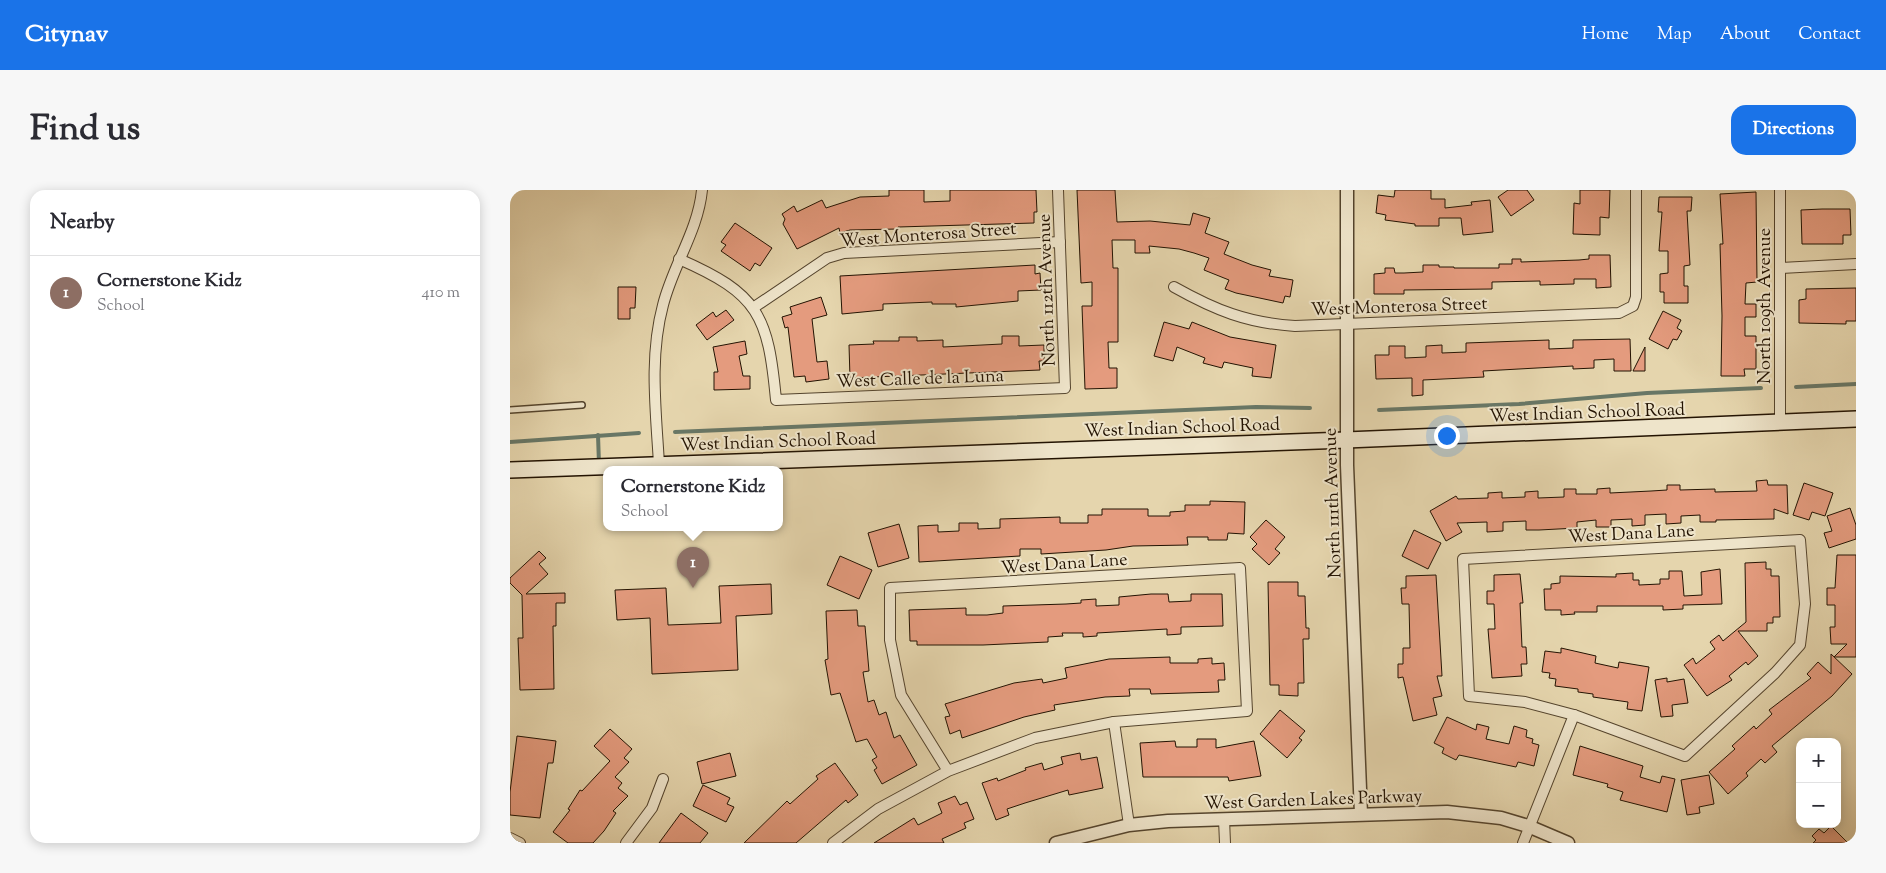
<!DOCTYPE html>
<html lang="en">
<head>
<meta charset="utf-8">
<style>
  body { margin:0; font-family:"Sorts Mill Goudy",serif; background:#f7f7f7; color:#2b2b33 }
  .controls { position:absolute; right:15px; bottom:15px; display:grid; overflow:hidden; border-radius:10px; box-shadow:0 2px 12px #0003 }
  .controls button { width:45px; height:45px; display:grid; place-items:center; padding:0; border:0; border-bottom:1px solid #e1e1e2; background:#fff; color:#2b2b33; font:25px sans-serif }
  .you { position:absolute; left:936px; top:245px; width:18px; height:18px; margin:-12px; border:4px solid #fff; border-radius:50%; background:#1a73e8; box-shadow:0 0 0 8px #1a73e833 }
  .badge { display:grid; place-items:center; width:32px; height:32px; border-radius:50%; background:#1a73e8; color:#fff; font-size:16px; font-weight:700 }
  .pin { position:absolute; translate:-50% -41px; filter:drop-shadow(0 1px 2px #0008) }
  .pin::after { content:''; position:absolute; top:26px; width:18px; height:15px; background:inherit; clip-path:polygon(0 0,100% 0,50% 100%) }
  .popup { position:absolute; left:93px; top:276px; width:180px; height:65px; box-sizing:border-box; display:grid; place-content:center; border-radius:10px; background:#fff; filter:drop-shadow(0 1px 4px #0005); font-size:16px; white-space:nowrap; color:#7c7c81 }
  .popup b { font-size:19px; color:#2b2b33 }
  .popup::after { content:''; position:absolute; left:50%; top:100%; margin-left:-10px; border:10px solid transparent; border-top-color:#fff }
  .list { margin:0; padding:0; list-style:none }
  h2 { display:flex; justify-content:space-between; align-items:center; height:65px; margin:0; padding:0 20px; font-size:21px }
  h2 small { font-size:16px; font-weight:400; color:#7c7c81 }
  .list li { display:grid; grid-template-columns:32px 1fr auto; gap:15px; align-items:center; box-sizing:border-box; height:75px; padding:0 20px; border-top:1px solid #e1e1e2 }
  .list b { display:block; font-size:19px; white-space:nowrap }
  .list p { margin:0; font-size:16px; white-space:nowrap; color:#7c7c81 }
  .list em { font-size:16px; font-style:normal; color:#7c7c81 }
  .map { position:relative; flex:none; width:1346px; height:653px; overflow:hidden; border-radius:15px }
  header { display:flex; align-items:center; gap:30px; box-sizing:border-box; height:70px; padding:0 25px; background:#1a73e8; color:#fff }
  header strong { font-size:24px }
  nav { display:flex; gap:28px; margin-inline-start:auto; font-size:18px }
  .intro { display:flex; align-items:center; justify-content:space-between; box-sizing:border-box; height:120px; padding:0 30px }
  h1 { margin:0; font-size:35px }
  .button { padding:12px 22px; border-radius:15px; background:#1a73e8; color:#fff; font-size:18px; font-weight:700 }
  main { display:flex; gap:30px; padding:0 30px }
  aside { flex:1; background:#fff; border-radius:15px; box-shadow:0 2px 12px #0003 }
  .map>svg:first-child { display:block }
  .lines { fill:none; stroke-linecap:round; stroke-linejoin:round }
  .stream { stroke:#687766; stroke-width:4 }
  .building { fill:#e49b7e; stroke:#231302 }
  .service-casing { stroke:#54442d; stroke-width:8 }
  .minor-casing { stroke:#54442d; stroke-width:12 }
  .tertiary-casing { stroke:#54442d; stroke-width:15 }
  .secondary-casing { stroke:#231302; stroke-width:18 }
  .service { stroke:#eee4ca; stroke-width:5 }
  .minor { stroke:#eee4ca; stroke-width:10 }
  .tertiary { stroke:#eee4ca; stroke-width:12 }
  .secondary { stroke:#eee4ca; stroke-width:15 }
  .labels { text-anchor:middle; stroke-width:4; stroke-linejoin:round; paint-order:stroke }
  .street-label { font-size:18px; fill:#231302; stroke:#eee4ca }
</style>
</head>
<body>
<header>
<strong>Citynav</strong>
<nav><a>Home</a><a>Map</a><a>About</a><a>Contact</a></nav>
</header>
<div class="intro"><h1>Find us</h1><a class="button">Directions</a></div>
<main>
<aside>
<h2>Nearby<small></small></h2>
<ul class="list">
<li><span class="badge" style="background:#8d6e63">1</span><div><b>Cornerstone Kidz</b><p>School</p></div><em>410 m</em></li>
</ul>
</aside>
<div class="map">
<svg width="1346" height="653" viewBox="0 0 1346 653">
  <rect width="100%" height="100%" fill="#e5d5ad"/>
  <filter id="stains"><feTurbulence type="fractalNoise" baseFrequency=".004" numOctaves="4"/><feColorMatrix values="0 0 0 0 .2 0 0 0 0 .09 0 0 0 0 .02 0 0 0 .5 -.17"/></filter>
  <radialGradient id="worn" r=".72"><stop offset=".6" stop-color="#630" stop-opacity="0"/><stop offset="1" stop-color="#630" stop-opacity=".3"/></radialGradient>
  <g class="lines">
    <!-- stream -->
    <g class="stream">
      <path d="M1286 197 1346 194"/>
      <path d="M869 220 1009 214 1137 203 1251 198"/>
      <path d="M165 242 746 217 800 218"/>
      <path d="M88 245 89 274"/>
      <path d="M0 252 129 243"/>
    </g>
  </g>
  <!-- building -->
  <g class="building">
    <path d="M379 0H414V12L440 11V0H526L527 22H524V33L388 37V39L340 40 330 43 329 38 287 59 273 34 275 29 272 24 284 16 287 22 312 10 316 18 350 7 379 6Z"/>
    <path d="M567 0H605L607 32 640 31 680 35 683 23 700 28 695 43 719 52 714 64 742 75 761 80 759 86 783 90 780 107 775 106 773 113 726 103 715 99 719 90 694 80 699 68 684 63 669 59 639 56 640 63H625V50H602L603 78H608V152H598L599 178H607V198L575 199 572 116H582V92L571 93Z"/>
    <path d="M885 0H921V9H935V18L962 15 961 12 980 10 983 42 953 45 951 28H929V36H905V34L875 30 876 25 866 23 868 5 884 7Z"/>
    <path d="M998 0H1017L1024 10 1001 26 988 7Z"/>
    <path d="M1070 0H1100L1099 28 1090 27V45L1063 44 1064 13 1070 14Z"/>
    <path d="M1246 2 1247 92 1236 93 1235 114H1246V127H1235V146H1246V179H1234L1235 186H1211L1212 126 1210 54H1213L1210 4Z"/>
    <path d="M1149 7H1182L1181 21H1177L1180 75 1174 76V96H1178V113H1154V102H1150V84L1158 83V61H1149L1152 22H1148Z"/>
    <path d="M1312 19H1340L1341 45H1333V54H1292L1291 20Z"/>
    <path d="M225 33 262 58 250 76 245 73 240 81 211 61 216 55 211 52Z"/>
    <path d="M1079 65H1100L1101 97 1086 98V89H1064V94L1030 95V91L982 92V99L894 100V104H864V84L875 83V78H884L885 83H894L913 82V75H929V77H944V78H989V74H1002V69H1011V72L1069 70 1079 69Z"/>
    <path d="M525 75V84L530 83 531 100 508 101V111L446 117V114H422V112L373 114V120L332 124 330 86Z"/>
    <path d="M108 97H126L125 118H120V129H108Z"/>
    <path d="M1346 98V131H1336V134L1289 133V110L1296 109V99Z"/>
    <path d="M311 107 317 125 302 129 307 172 317 171 319 189 296 192 295 186 284 187 278 137 275 138 272 127 282 124 280 117Z"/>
    <path d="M216 120 224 130 197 150 186 135 203 122 206 127Z"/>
    <path d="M1153 121 1171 130 1167 138 1172 141 1167 150 1163 149 1158 159 1139 149Z"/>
    <path d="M654 132 679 139 682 132 720 147 766 155 761 188 742 186 743 178 714 172 712 178 693 173 695 168 667 157 663 171 644 166Z"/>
    <path d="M492 146H509V156L534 155V171H529L530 180 340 188 339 155 364 154 363 151H389V147H407V151L433 150V157L492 154Z"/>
    <path d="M1120 149 1121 181H1104V169L1084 170V178L1063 179V176L973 181 974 187 913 190V205L902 206V188L866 189 865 165H879V156H895V168L916 167V156L932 155V163L956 162V153L1039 150V159L1063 158V150Z"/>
    <path d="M235 151 237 164 229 166 233 186H240V199L204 200V182H208L203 157Z"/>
    <path d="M1135 157V181H1123Z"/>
    <path d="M1257 290 1258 295H1277L1278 324 1264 319V329L1206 330V332H1190V325L1171 326V333L1156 334V324L1135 325V335L1122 336V329L1101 330V337H1086V330L1067 332V338L1029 340H1016V331L993 332V341L977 342V332L947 333 952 342 936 351 920 321 946 306 948 309 978 308V303L992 302V308L1015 307V302L1028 301V308L1054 307V299H1066V304H1087V299L1100 298V303L1141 301 1157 300V295H1170V300L1205 299V302L1247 301 1246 291Z"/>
    <path d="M1294 293 1323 303 1315 326 1302 322 1299 330 1283 325Z"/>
    <path d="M700 311 735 312 734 344 718 343 717 350H698V347H677L678 355 623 356 596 360 531 364V359H510V366L409 372 408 336 428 335V342L449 341V333H468V339L490 338V329L550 327V333H578V325H592V319H638V326H660V322L675 321V315H700Z"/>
    <path d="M1340 318 1346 335V349L1319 358 1314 343 1322 341 1317 326Z"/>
    <path d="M756 330 775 347 765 359 770 363 759 375 742 359 747 354 740 347Z"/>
    <path d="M389 334 399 368 368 377 358 343Z"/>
    <path d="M904 340 931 353 918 379 892 366Z"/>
    <path d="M29 361 36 368 29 374 38 384 16 404 55 403V413H46V436H43L44 499 10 500 8 448H13L12 405 0 393V388Z"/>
    <path d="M1327 365H1346V467H1324L1337 454H1321L1320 437H1325V415H1317V398H1325Z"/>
    <path d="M330 366 362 380 349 409 317 395Z"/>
    <path d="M1256 372V379H1261V386H1269L1270 427H1263V433H1257V441H1228L1248 466 1238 475 1236 472 1219 486 1222 490 1197 506 1174 475 1183 468 1186 474 1205 459 1200 452 1209 445 1213 451 1236 432 1235 373Z"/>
    <path d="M1210 379 1212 414 1173 415V419L1153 420V416H1087V422H1064L1065 424 1051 425V420H1035L1034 399H1041V394L1050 393V386L1106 387V384L1123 383V390H1129V395L1150 394V389H1159V381H1172L1174 406 1192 405 1191 382Z"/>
    <path d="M1010 384 1013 413H1010L1012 457H1016L1017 474H1011L1012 486 982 488 978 439H985L984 414H977V401H984V385Z"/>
    <path d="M926 385 932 486H927L932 506 923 508 927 525 903 531 893 487 888 488V474H893V458H900L899 414H892L891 398H896V386Z"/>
    <path d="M758 392H788V406H795L796 438H799V449H793L794 493H788V506L769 505V495H760Z"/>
    <path d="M261 394 262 424 226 426 228 480 142 484 140 428 107 430 105 400 156 398 158 435 211 433 209 396Z"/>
    <path d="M641 404H658L659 412 681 411V404H712L713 436 671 437V444L657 445V439L587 443V446L573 447V443H552L553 446 538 447V452L473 455H407V451H400L399 420 456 418V425H477L493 423V416L556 414 571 413V410L586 409V416L609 415V407Z"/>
    <path d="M347 420 348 436H355L359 481 353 482 358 512 364 510 369 525 376 522 384 548 390 545 407 575 372 594 364 580 367 578 362 570 367 567 357 549 346 552 330 503 321 505 315 470 318 469 316 421Z"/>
    <path d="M1051 458 1086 466 1085 473 1108 478 1109 472 1139 477 1132 521 1117 519 1118 512 1083 507V504L1068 502V499L1045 496 1046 489 1039 488 1040 483 1032 482 1035 461 1051 463Z"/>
    <path d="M1321 464 1342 484 1322 506 1262 556 1267 562 1255 573 1251 569 1236 583 1238 586 1218 604 1199 582 1225 559 1222 556 1244 536 1246 539 1262 524 1259 520 1301 488 1297 484 1308 472 1321 484Z"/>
    <path d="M660 467V473H688V469L702 468V474L714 473 715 490H708L709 502 641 504 640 499H619L620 506 595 507 544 515 545 520 514 527 452 548 450 540 440 544 435 527 440 526 435 514 504 493 532 489 533 493 557 488 555 478 599 469Z"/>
    <path d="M1157 488V492L1174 489 1178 513 1162 515 1163 526 1151 527 1145 490Z"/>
    <path d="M770 520 795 541 789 548 792 550 777 568 750 544Z"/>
    <path d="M937 527 966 540 967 534 979 537 976 549 999 554 1004 536 1017 540 1016 547 1023 549 1022 553 1029 555 1024 576 1008 572 1006 577 949 565 946 570 932 563 934 558 924 553Z"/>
    <path d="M100 539 122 559 114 568 119 572 105 587 112 593 108 598 118 606 103 621 106 623 94 641 83 653H58L43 642 60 620 58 619 70 600 72 601 100 571 84 556Z"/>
    <path d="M7 546 46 551 43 573H38L30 628 0 625V602Z"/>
    <path d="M687 549H706V558L744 551 751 586 719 591 718 587H633L630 553 665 551 666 557H687Z"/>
    <path d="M1070 556 1133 576 1130 587 1150 593 1152 586 1165 589 1157 622 1110 610 1113 602 1097 597 1098 594 1063 585Z"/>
    <path d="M220 563 226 586 192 594 187 572Z"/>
    <path d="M570 563 571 570 587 567 593 598 559 605 558 600 515 613 497 619 499 625 486 630 472 593 487 588 488 591 516 580 515 578 532 573 534 580 553 574 551 567Z"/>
    <path d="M325 573 348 605 338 613 336 610 286 653H234L277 611 280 614 308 589 306 586Z"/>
    <path d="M1199 585 1204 614 1189 617 1190 623 1177 625 1171 590Z"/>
    <path d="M193 595 220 608 217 614 224 617 216 632 183 616Z"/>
    <path d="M445 606 450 615 457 612 464 629 454 633 456 638 432 649 434 653H364L404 628 408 635 432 623 428 613Z"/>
    <path d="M171 623 198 643 190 653H149Z"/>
    <path d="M1321 636 1338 653H1303L1306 650 1302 646 1309 639 1314 643Z"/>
  </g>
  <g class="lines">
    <!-- service casing -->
    <g class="service-casing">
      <path id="service" d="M0 220 72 215"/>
    </g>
    <!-- minor casing -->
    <g class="minor-casing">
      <g id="minor">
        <path d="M169 69C249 104 258 125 266 210L555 198 548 0"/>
        <path d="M1271 78 1346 74"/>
        <path d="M664 97C705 120 737 133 785 136L1109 123 1123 116 1126 107V0"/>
        <path d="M243 118 317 68 334 63 550 52"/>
        <path d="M1270 232V0"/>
        <path d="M149 274C146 221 139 167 153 115 163 75 188 41 192 0"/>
        <path d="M1290 350 1295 414 1290 455 1265 483 1175 566 1064 525 1015 512 959 506 953 369Z"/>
        <path d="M604 532 619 635"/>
        <path d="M714 629 715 653"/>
        <path d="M0 648 10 653"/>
        <path d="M116 653 142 618 153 589"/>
        <path d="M323 653 368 619 438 581 525 548 604 532 737 521 730 378 380 398V450L391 505 438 581"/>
        <path d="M1013 653 1064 525"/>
      </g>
    </g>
    <!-- tertiary casing -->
    <g class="tertiary-casing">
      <g id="tertiary">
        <path d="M837 0V275L851 624"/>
        <path d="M546 653 619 635 658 631 937 622 991 628 1018 636 1058 653"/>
      </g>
    </g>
    <!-- secondary casing -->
    <g class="secondary-casing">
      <path id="secondary" d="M0 280 836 250 1346 229"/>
    </g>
    <!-- service -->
    <use href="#service" class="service"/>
    <!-- minor -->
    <use href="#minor" class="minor"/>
    <!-- tertiary -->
    <use href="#tertiary" class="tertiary"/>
    <!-- secondary -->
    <use href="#secondary" class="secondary"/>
  </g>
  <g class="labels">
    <!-- street labels -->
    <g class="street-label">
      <text transform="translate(418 44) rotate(-4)" y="6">West Monterosa Street</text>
      <text transform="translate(536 100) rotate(-92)" y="6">North 112th Avenue</text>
      <text transform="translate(889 116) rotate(-2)" y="6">West Monterosa Street</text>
      <text transform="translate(1254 116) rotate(-90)" y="6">North 109th Avenue</text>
      <text transform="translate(410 188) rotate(-2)" y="6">West Calle de la Luna</text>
      <text transform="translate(1077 222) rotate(-2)" y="6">West Indian School Road</text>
      <text transform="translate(672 237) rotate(-2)" y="6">West Indian School Road</text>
      <text transform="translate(268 251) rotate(-2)" y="6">West Indian School Road</text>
      <text transform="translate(822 313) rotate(-92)" y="6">North 111th Avenue</text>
      <text transform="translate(1121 343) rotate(-3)" y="6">West Dana Lane</text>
      <text transform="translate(554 373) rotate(-4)" y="6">West Dana Lane</text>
      <text transform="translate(803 609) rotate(-2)" y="6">West Garden Lakes Parkway</text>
    </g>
  </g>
  <rect width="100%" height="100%" filter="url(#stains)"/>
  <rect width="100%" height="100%" fill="url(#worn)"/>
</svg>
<div class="controls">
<button>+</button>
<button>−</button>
</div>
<div class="you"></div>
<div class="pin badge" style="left:183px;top:398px;background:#8d6e63">1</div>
<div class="popup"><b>Cornerstone Kidz</b>School</div>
</div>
</main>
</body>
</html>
